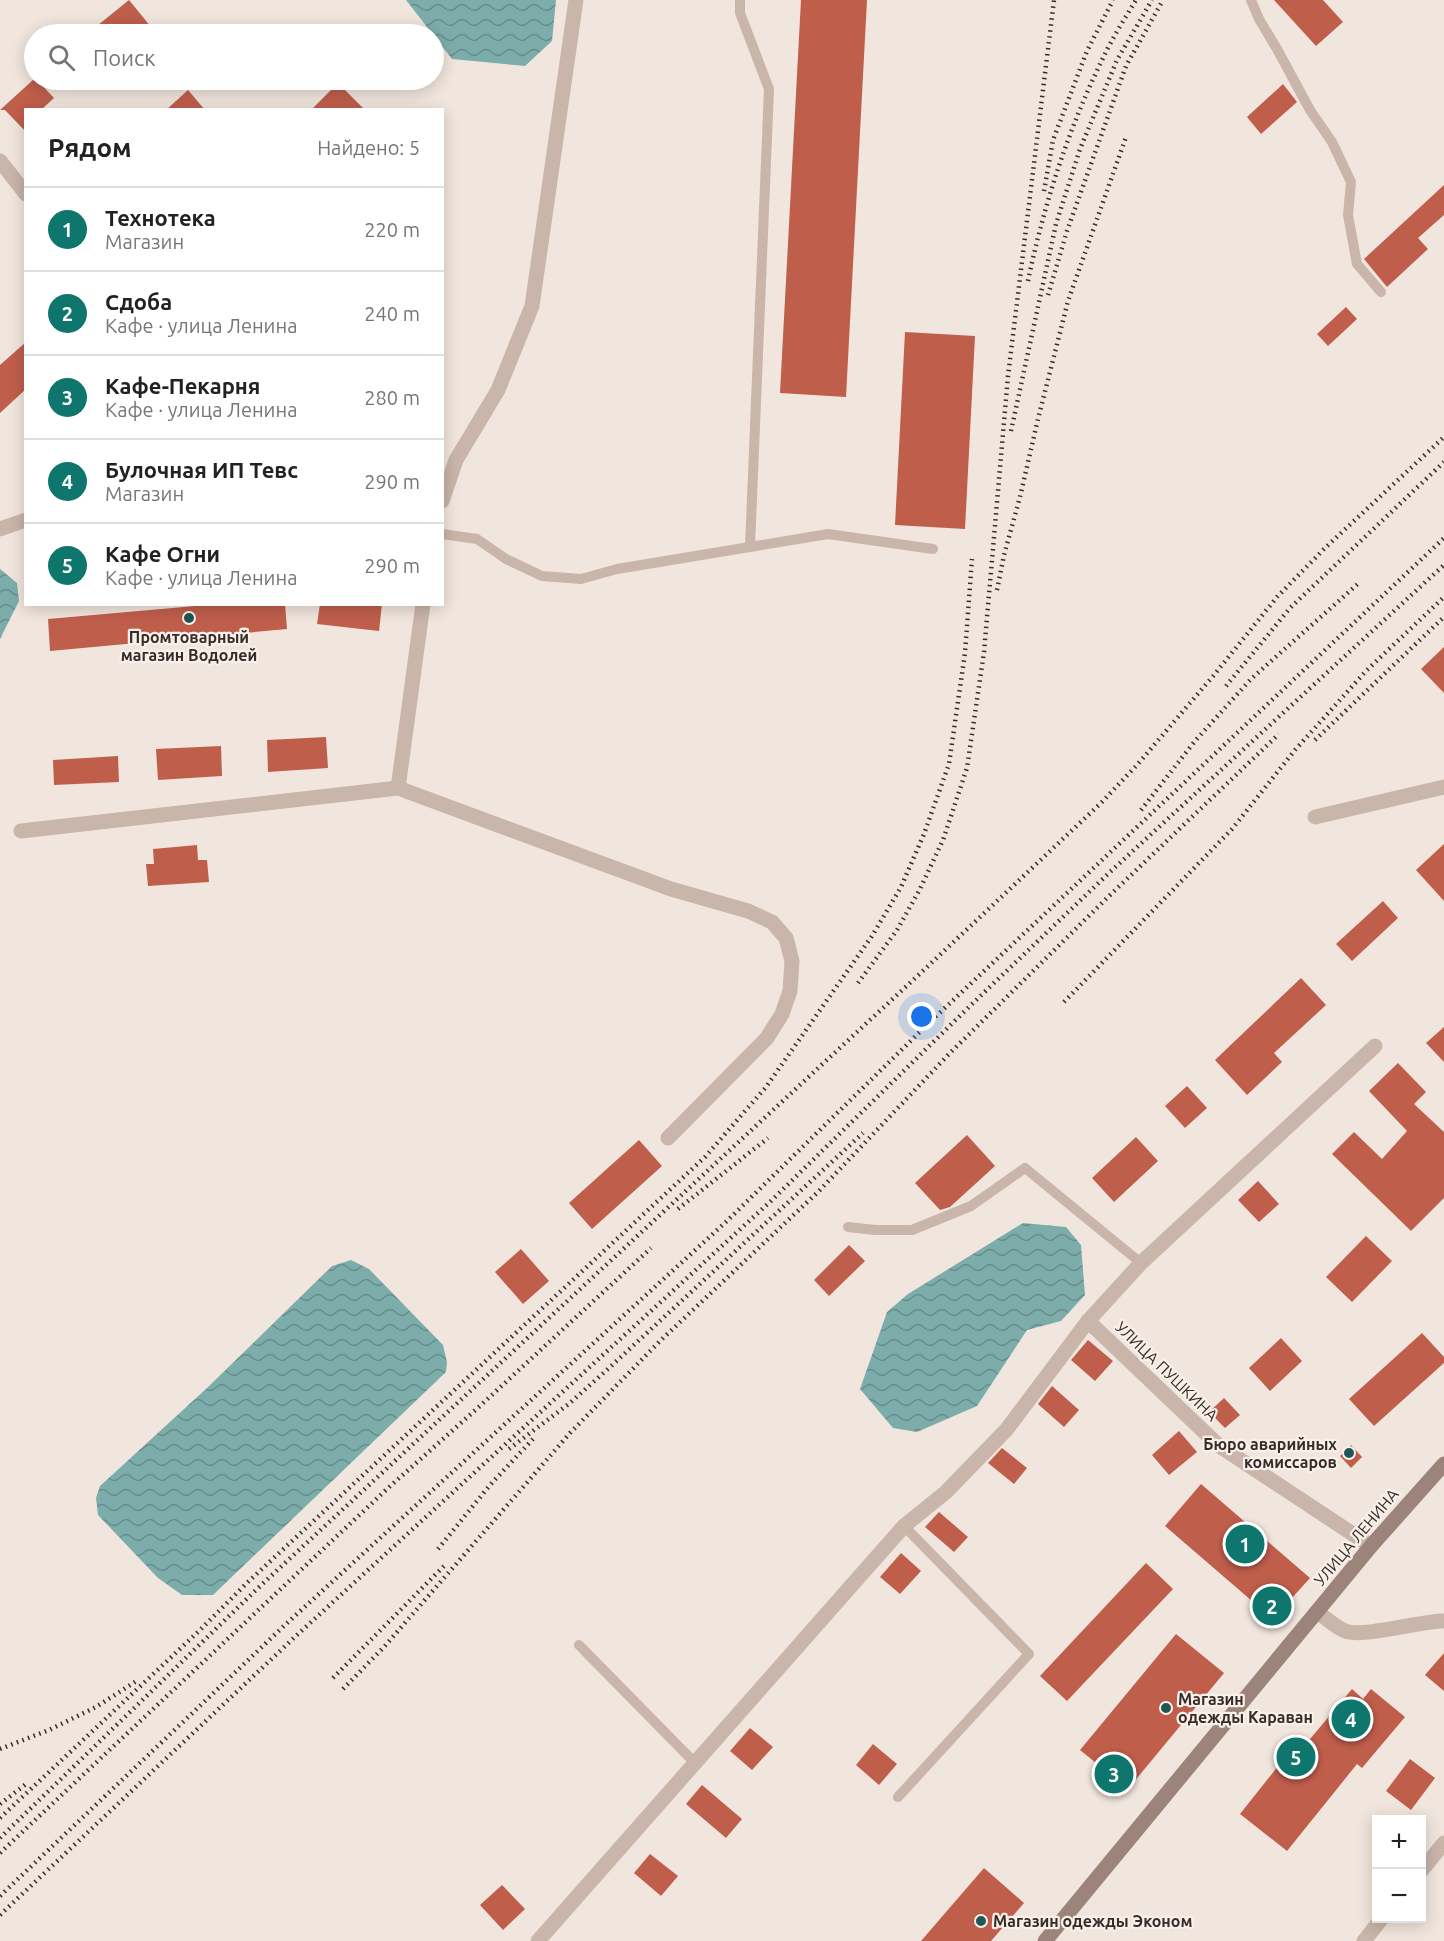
<!DOCTYPE html>
<html lang="ru">
<head>
<meta charset="utf-8">
<style>
  body { margin:0; font-family:Ubuntu,sans-serif; background:#f6f6f6; color:#222 }
  .controls { position:absolute; right:18px; bottom:18px; display:grid; overflow:hidden; border-radius:0px; box-shadow:0 3px 15px #0003 }
  .controls button { width:54px; height:54px; display:grid; place-items:center; padding:0; border:0; border-bottom:2px solid #e0e0e0; background:#fff; color:#222; font:30px sans-serif }
  .you { position:absolute; left:922px; top:1017px; width:21px; height:21px; margin:-15px; border:4px solid #fff; border-radius:50%; background:#1a73e8; box-shadow:0 0 0 9px #1a73e833 }
  .badge { display:grid; place-items:center; width:39px; height:39px; border-radius:50%; background:#0f766e; color:#fff; font-size:20px; font-weight:700 }
  .pin { position:absolute; translate:-50% -50%; border:3px solid #fff; box-shadow:0 2px 6px #0006 }
  .list { margin:0; padding:0; list-style:none }
  h2 { display:flex; justify-content:space-between; align-items:center; height:78px; margin:0; padding:0 24px; font-size:26px }
  h2 small { font-size:20px; font-weight:400; color:#767676 }
  .list li { display:grid; grid-template-columns:39px 1fr auto; gap:18px; align-items:center; box-sizing:border-box; height:84px; padding:0 24px; border-top:2px solid #e0e0e0 }
  .list b { display:block; font-size:22px; white-space:nowrap }
  .list p { margin:0; font-size:20px; white-space:nowrap; color:#767676 }
  .list em { font-size:20px; font-style:normal; color:#767676 }
  .icon { flex:none; width:33px; height:33px; fill:none; stroke:currentColor; stroke-width:2; stroke-linecap:round; stroke-linejoin:round }
  .map { position:relative; flex:none; width:1444px; height:1941px; overflow:hidden }
  .search { position:absolute; background:#fff; box-shadow:0 3px 15px #0003; left:24px; top:24px; width:420px; height:66px; display:flex; align-items:center; gap:15px; box-sizing:border-box; padding:0 21px; border-radius:33px; color:#767676; font-size:22px }
  .panel { position:absolute; background:#fff; box-shadow:0 3px 15px #0003; left:24px; top:108px; width:420px; height:498px; border-radius:0px }
  .map>svg:first-child { display:block }
  .water { fill:url(#water-waves) }
  .building { fill:#c05e4c }
  .lines { fill:none; stroke-linecap:round; stroke-linejoin:round }
  .lane { stroke:#c9b5a9; stroke-width:10 }
  .street { stroke:#c9b5a9; stroke-width:15 }
  .secondary { stroke:#9c847b; stroke-width:15 }
  .rail { stroke:#362c29; stroke-width:4.5; stroke-dasharray:1.5 4.5; stroke-linecap:butt }
  .poi-dot { fill:#205655; stroke:#f9f0e9; stroke-width:2 }
  .labels { text-anchor:middle; stroke-width:4.5; stroke-linejoin:round; paint-order:stroke }
  .poi-label { font-size:16px; font-weight:bold; fill:#362c29; stroke:#f9f0e9; text-anchor:start }
  .street-label { font-size:16px; fill:#362c29; stroke:#f9f0e9 }
</style>
</head>
<body>
<div class="map">
<svg width="1444" height="1941" viewBox="0 0 1444 1941">
  <defs>
    <pattern id="water-waves" width="16" height="10" patternUnits="userSpaceOnUse" patternTransform="scale(1.5)"><rect width="16" height="10" fill="#7dadab"/><path d="M0 5q4-4 8 0t8 0" fill="none" stroke="#678d8b"/></pattern>
  </defs>
  <rect width="100%" height="100%" fill="#f1e6dd"/>
  <!-- water -->
  <g class="water">
    <path d="M406 0H556L552 41 525 66 452 59Z"/>
    <path d="M0 569 17 583 19 601 0 639Z"/>
    <path d="M1023 1223 1066 1227 1081 1245 1085 1295 1061 1321 1027 1330 977 1406 917 1432 893 1428 860 1389 887 1312 908 1294Z"/>
    <path d="M351 1260 369 1269 443 1345 447 1362 446 1372 213 1595H182L158 1578 98 1515 96 1498 100 1486 207 1388 332 1266Z"/>
  </g>
  <!-- building -->
  <g class="building">
    <path d="M129 0 151 27 142 34H87Z"/>
    <path d="M801 0H867L846 397 780 393Z"/>
    <path d="M1274 0H1323L1343 22 1316 46Z"/>
    <path d="M34 79 37 80 54 98 41 110H26V132L5 110H0Z"/>
    <path d="M338 83 365 110H311Z"/>
    <path d="M1283 84 1297 102 1261 134 1247 117Z"/>
    <path d="M188 90 205 110H166Z"/>
    <path d="M1444 185V215L1418 238 1428 249 1387 287 1364 259Z"/>
    <path d="M1346 307 1357 319 1328 346 1317 334Z"/>
    <path d="M905 332 975 336 965 529 895 525Z"/>
    <path d="M26 342V389L0 413V365Z"/>
    <path d="M218 604H285L287 629 50 651 48 619Z"/>
    <path d="M320 604H382L379 631 317 624Z"/>
    <path d="M1444 647V693L1421 669Z"/>
    <path d="M326 737 328 768 268 772 267 740Z"/>
    <path d="M221 746 222 776 158 780 156 749Z"/>
    <path d="M118 756 119 782 54 785 53 760Z"/>
    <path d="M1444 844V901L1416 870Z"/>
    <path d="M197 845 198 860H207L209 882 148 886 146 864H154L153 849Z"/>
    <path d="M1383 901 1398 918 1352 961 1336 944Z"/>
    <path d="M1301 978 1326 1005 1274 1053 1282 1062 1247 1095 1215 1060Z"/>
    <path d="M1444 1027V1062L1426 1043Z"/>
    <path d="M1398 1063 1426 1092 1414 1104 1444 1132V1198L1411 1231 1332 1154 1354 1132 1382 1159 1407 1131 1369 1091Z"/>
    <path d="M1187 1086 1207 1108 1185 1128 1165 1106Z"/>
    <path d="M967 1135 995 1166 950 1207 940 1210 915 1183Z"/>
    <path d="M1136 1137 1158 1161 1114 1202 1092 1178Z"/>
    <path d="M639 1140 662 1166 592 1229 569 1203Z"/>
    <path d="M1258 1181 1279 1204 1259 1222 1238 1200Z"/>
    <path d="M1366 1236 1392 1261 1352 1302 1326 1277Z"/>
    <path d="M849 1245 865 1261 829 1296 814 1280Z"/>
    <path d="M521 1249 549 1281 523 1304 495 1272Z"/>
    <path d="M1422 1333 1444 1357V1363L1374 1426 1349 1399Z"/>
    <path d="M1281 1338 1302 1361 1270 1391 1249 1368Z"/>
    <path d="M1088 1340 1113 1361 1095 1381 1071 1360Z"/>
    <path d="M1052 1386 1079 1410 1064 1427 1038 1404Z"/>
    <path d="M1224 1398 1240 1415 1225 1428 1209 1412Z"/>
    <path d="M1179 1431 1197 1452 1169 1475 1152 1455Z"/>
    <path d="M1351 1445 1362 1457 1351 1468 1340 1456Z"/>
    <path d="M1002 1448 1027 1468 1014 1484 988 1463Z"/>
    <path d="M1201 1484 1310 1578 1273 1619 1165 1526Z"/>
    <path d="M939 1512 968 1537 954 1552 925 1527Z"/>
    <path d="M901 1553 921 1571 900 1594 880 1577Z"/>
    <path d="M1146 1563 1173 1589 1067 1701 1040 1676Z"/>
    <path d="M1176 1634 1224 1673 1128 1789 1080 1750Z"/>
    <path d="M1444 1653V1691L1425 1675Z"/>
    <path d="M1352 1689 1363 1699 1371 1689 1405 1717 1362 1768 1357 1764 1287 1851 1240 1814 1294 1746 1300 1751Z"/>
    <path d="M750 1728 773 1747 752 1770 730 1751Z"/>
    <path d="M873 1744 897 1764 879 1785 856 1765Z"/>
    <path d="M1410 1759 1435 1778 1411 1810 1386 1791Z"/>
    <path d="M702 1785 742 1819 726 1838 686 1804Z"/>
    <path d="M650 1854 678 1876 661 1896 634 1873Z"/>
    <path d="M984 1868 1024 1903 991 1941H921Z"/>
    <path d="M502 1885 525 1909 503 1930 480 1905Z"/>
  </g>
  <g class="lines">
    <!-- lane -->
    <g class="lane">
      <path d="M740 0V13L769 89 750 546"/>
      <path d="M1251 0 1259 19 1277 49 1310 110 1332 142 1351 182 1348 215 1357 264 1381 292"/>
      <path d="M442 534 477 539 506 559 542 576 581 579 617 569 828 534 933 549"/>
      <path d="M848 1227 875 1230H912L971 1206 1025 1168 1141 1263"/>
      <path d="M579 1645 695 1763"/>
      <path d="M898 1797 1029 1654 904 1526"/>
    </g>
    <!-- street -->
    <g class="street">
      <path d="M0 161 26 194"/>
      <path d="M442 501 456 460 498 390 532 306 576 0"/>
      <path d="M0 529 26 520"/>
      <path d="M398 788 423 604"/>
      <path d="M1315 817 1444 787"/>
      <path d="M21 831 398 788 671 889 748 911 772 922 786 938 792 961 790 991 782 1014 767 1038 668 1138"/>
      <path d="M1088 1321 1218 1445 1371 1546"/>
      <path d="M1317 1612C1325 1617 1335 1627 1345 1631 1365 1638 1419 1621 1444 1621"/>
      <path d="M1422 1870 1444 1843"/>
      <path d="M538 1941 904 1526 946 1492 1007 1429 1088 1321 1141 1263 1375 1046"/>
      <path d="M1364 1941 1382 1918"/>
    </g>
    <!-- secondary -->
    <path class="secondary" d="M1045 1941 1371 1546 1444 1464"/>
    <!-- rail -->
    <g class="rail">
      <path d="M1044 191 1053 140 1087 51 1113 0"/>
      <path d="M1028 281C1044 204 1069 127 1104 56 1113 37 1125 18 1136 0"/>
      <path d="M1048 295 1067 231 1126 66 1163 0"/>
      <path d="M1011 431 1056 224 1080 149 1117 60 1152 0"/>
      <path d="M997 590 1004 555 1020 497 1038 419 1068 301 1126 137"/>
      <path d="M1226 686 1290 608 1444 462"/>
      <path d="M1315 740 1444 617"/>
      <path d="M1141 810 1195 741 1251 679 1360 582"/>
      <path d="M858 983 897 930 919 891 943 840 967 768 984 652 1008 376 1054 0"/>
      <path d="M1064 1002 1232 829 1295 750 1366 671 1444 597"/>
      <path d="M678 1209 768 1138"/>
      <path d="M509 1449 570 1403 609 1368 863 1133"/>
      <path d="M438 1549 490 1485 533 1439"/>
      <path d="M333 1678 444 1566"/>
      <path d="M343 1689 384 1647 570 1433 660 1341 819 1191 949 1054 1108 897 1279 734"/>
      <path d="M0 1749 49 1730 96 1707 138 1680"/>
      <path d="M0 1804 26 1784"/>
      <path d="M0 1818 199 1631 249 1581 705 1157 766 1087 872 936 901 887 924 834 949 764 965 653 972 559"/>
      <path d="M0 1838 257 1589 926 968 1101 803 1137 765 1214 675 1277 597 1325 548 1444 437"/>
      <path d="M0 1853 387 1489 481 1405 651 1248"/>
      <path d="M0 1896 286 1624 727 1221 931 1021 1444 538"/>
      <path d="M0 1915 297 1635 771 1201 971 1005 1110 872 1444 565"/>
    </g>
  </g>
  <!-- markers -->
  <g class="poi-dot">
    <circle cx="189" cy="618" r="6"/>
    <circle cx="1349" cy="1453" r="6"/>
    <circle cx="1166" cy="1708" r="6"/>
    <circle cx="981" cy="1921" r="6"/>
  </g>
  <g class="labels">
    <!-- poi labels -->
    <g class="poi-label">
      <text x="189" y="643" text-anchor="middle">Промтоварный<tspan x="189" dy="18">магазин Водолей</tspan></text>
      <text x="1337" y="1450" text-anchor="end">Бюро аварийных<tspan x="1337" dy="18">комиссаров</tspan></text>
      <text x="1178" y="1705">Магазин<tspan x="1178" dy="18">одежды Караван</tspan></text>
      <text x="993" y="1927">Магазин одежды Эконом</text>
    </g>
    <!-- street labels -->
    <g class="street-label">
      <text transform="translate(1167 1371) rotate(44)" y="6">УЛИЦА ПУШКИНА</text>
      <text transform="translate(1356 1537) rotate(-50)" y="6">УЛИЦА ЛЕНИНА</text>
    </g>
  </g>
</svg>
<div class="controls">
<button>+</button>
<button>−</button>
</div>
<div class="you"></div>
<div class="pin badge" style="left:1245px;top:1544px">1</div>
<div class="pin badge" style="left:1272px;top:1606px">2</div>
<div class="pin badge" style="left:1114px;top:1774px">3</div>
<div class="pin badge" style="left:1351px;top:1719px">4</div>
<div class="pin badge" style="left:1296px;top:1757px">5</div>
<div class="search"><svg class="icon" aria-label="search" viewBox="0 0 24 24"><circle cx="10" cy="10" r="6"/><path d="M15 15l6 6"/></svg>Поиск</div>
<section class="panel">
<h2>Рядом<small>Найдено: 5</small></h2>
<ul class="list">
<li><span class="badge">1</span><div><b>Технотека</b><p>Магазин</p></div><em>220 m</em></li>
<li><span class="badge">2</span><div><b>Сдоба</b><p>Кафе · улица Ленина</p></div><em>240 m</em></li>
<li><span class="badge">3</span><div><b>Кафе-Пекарня</b><p>Кафе · улица Ленина</p></div><em>280 m</em></li>
<li><span class="badge">4</span><div><b>Булочная ИП Тевс</b><p>Магазин</p></div><em>290 m</em></li>
<li><span class="badge">5</span><div><b>Кафе Огни</b><p>Кафе · улица Ленина</p></div><em>290 m</em></li>
</ul>
</section>
</div>
</body>
</html>
